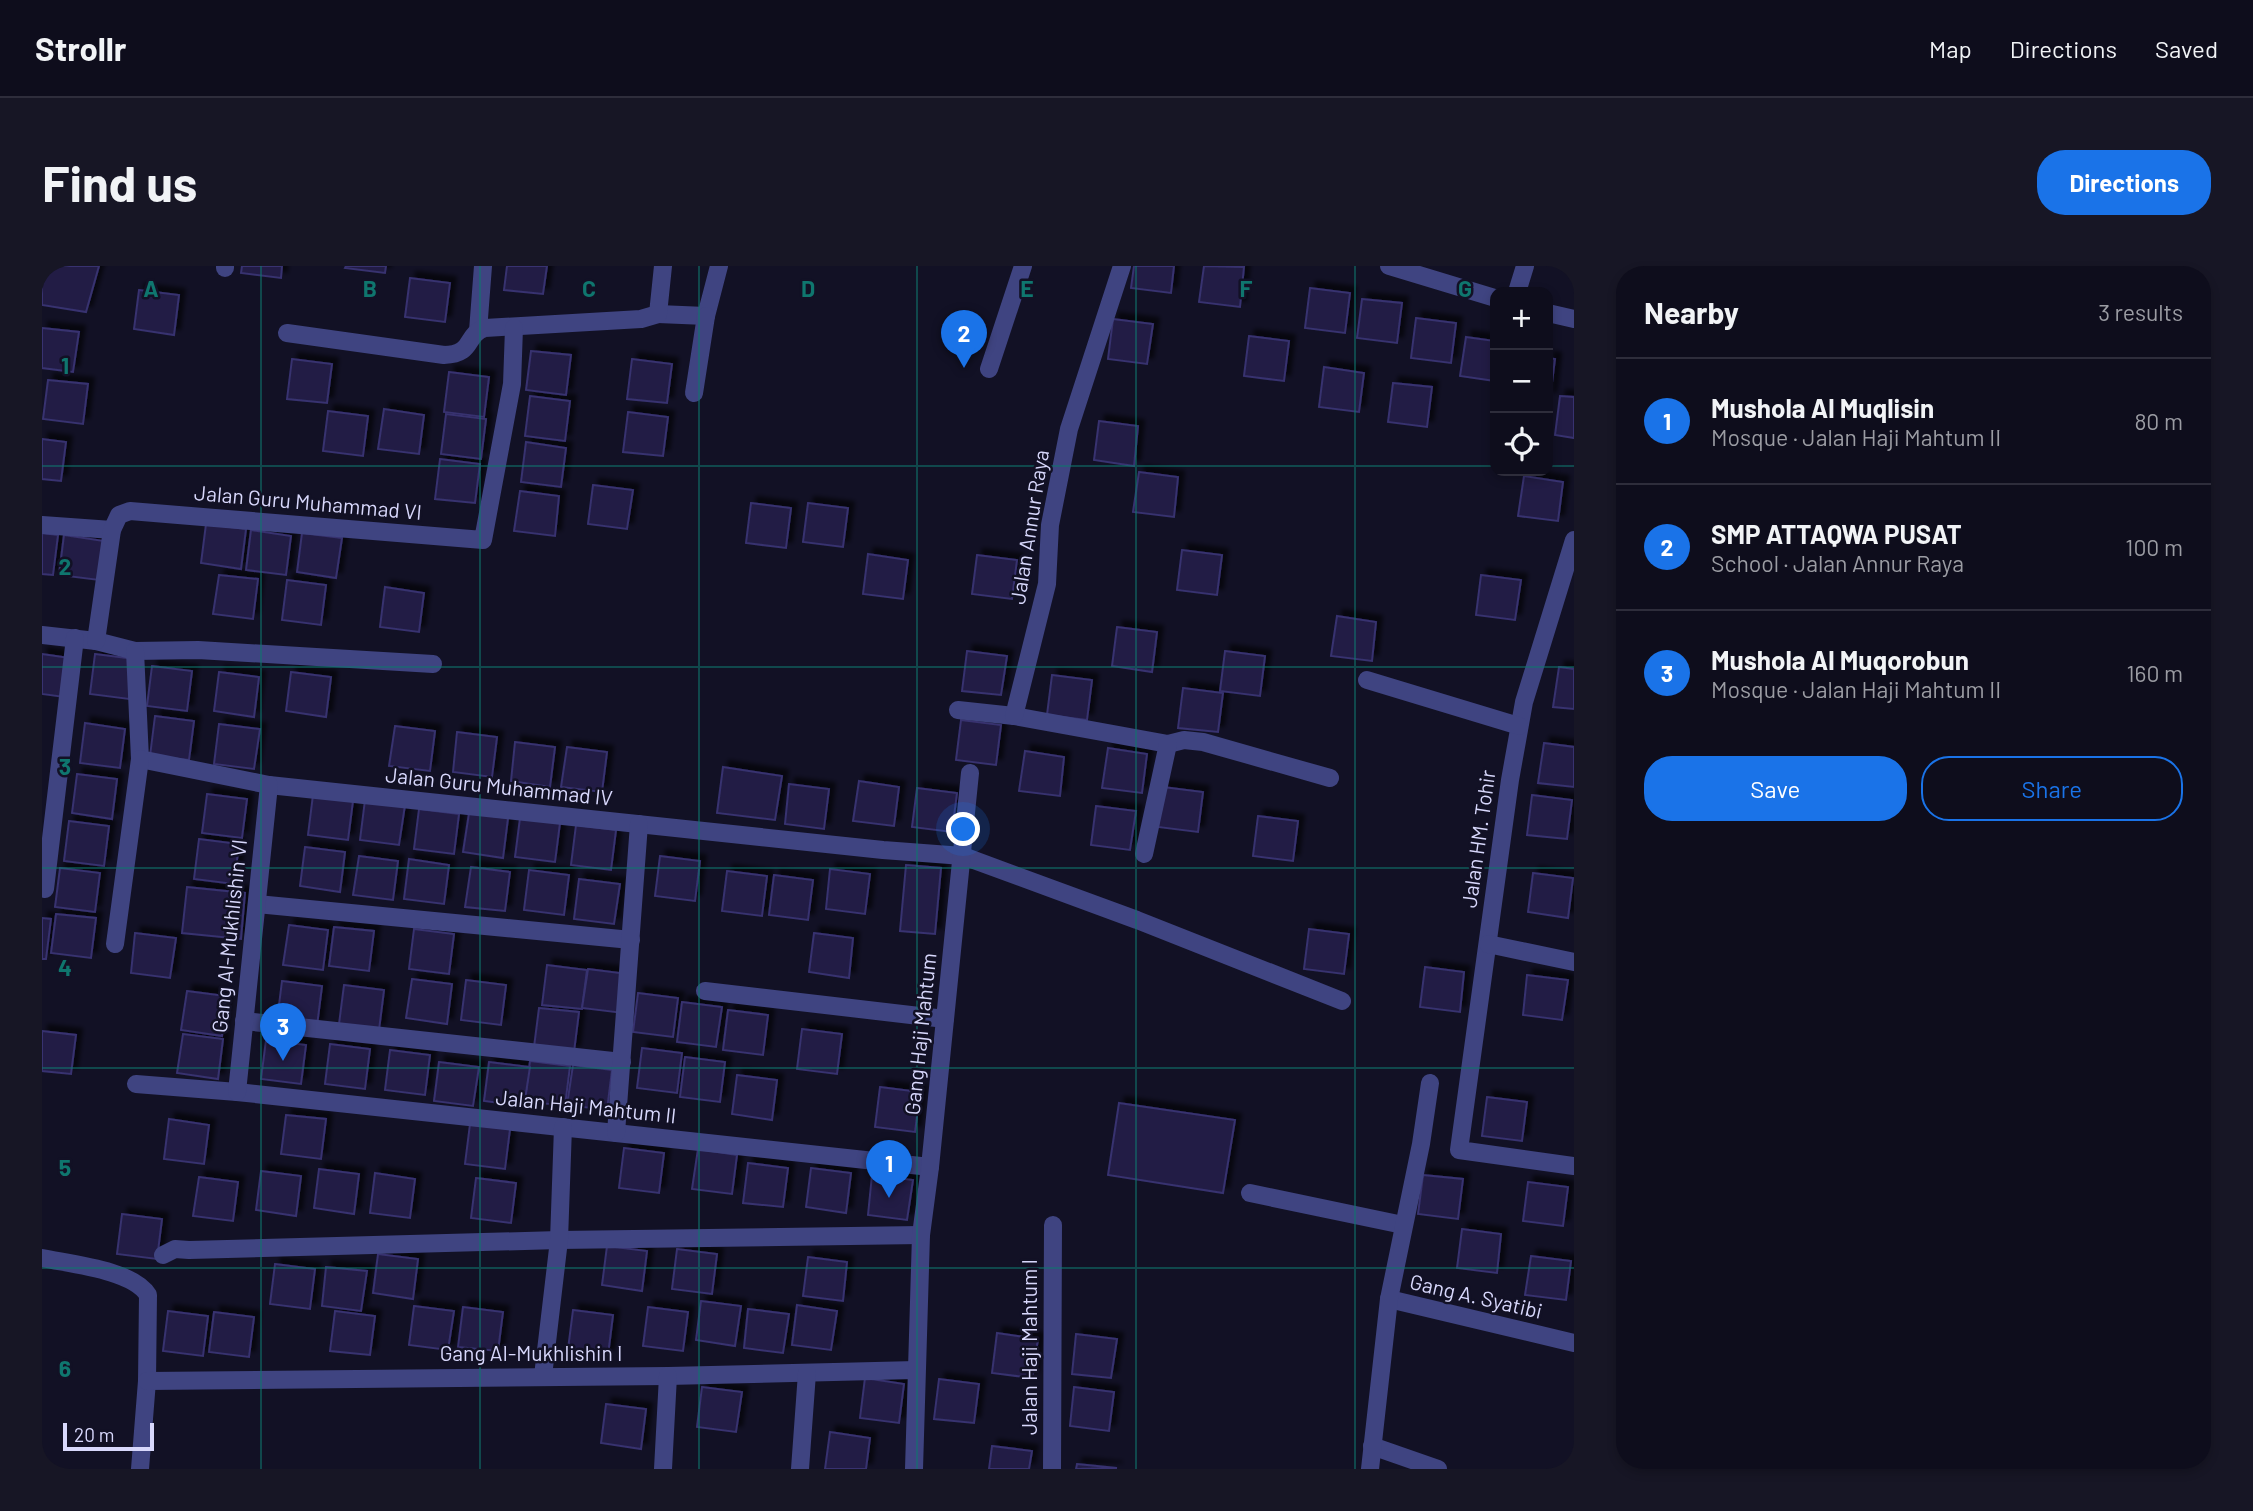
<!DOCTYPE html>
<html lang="en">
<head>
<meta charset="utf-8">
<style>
  body { margin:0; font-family:Barlow,sans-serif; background:#171625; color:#f1f3f6 }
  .controls { position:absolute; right:21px; top:21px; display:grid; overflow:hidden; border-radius:14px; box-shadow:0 4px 10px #0003 }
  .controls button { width:63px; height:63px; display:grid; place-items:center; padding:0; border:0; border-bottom:2px solid #2e2d3b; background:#0e0d1c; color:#f1f3f6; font:35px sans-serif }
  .scale { position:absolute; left:21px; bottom:18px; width:91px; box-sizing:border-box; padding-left:7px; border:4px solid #d8d8fc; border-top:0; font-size:19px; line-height:24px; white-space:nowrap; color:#d8d8fc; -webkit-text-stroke:5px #121125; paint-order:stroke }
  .you { position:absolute; left:922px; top:564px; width:24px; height:24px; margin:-18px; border:5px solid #fff; border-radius:50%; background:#1a73e8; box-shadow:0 0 0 10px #1a73e833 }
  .badge { display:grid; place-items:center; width:46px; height:46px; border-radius:50%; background:#1a73e8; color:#fff; font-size:23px; font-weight:700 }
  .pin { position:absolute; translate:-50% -58px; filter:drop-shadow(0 2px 4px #0008) }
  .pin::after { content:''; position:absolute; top:37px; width:24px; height:21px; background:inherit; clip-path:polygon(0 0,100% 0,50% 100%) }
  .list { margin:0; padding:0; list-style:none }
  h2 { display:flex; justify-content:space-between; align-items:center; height:91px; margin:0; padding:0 28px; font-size:30px }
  h2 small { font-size:23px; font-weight:400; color:#9b9ca3 }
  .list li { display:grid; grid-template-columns:46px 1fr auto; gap:21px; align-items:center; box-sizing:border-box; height:126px; padding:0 28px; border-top:2px solid #2e2d3b }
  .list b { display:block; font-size:26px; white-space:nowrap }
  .list p { margin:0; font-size:23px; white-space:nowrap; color:#9b9ca3 }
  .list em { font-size:23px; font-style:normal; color:#9b9ca3 }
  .actions { display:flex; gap:14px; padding:21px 28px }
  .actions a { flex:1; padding:16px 0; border:2px solid #1a73e8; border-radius:28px; text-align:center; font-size:24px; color:#1a73e8 }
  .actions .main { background:#1a73e8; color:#fff }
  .icon { flex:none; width:38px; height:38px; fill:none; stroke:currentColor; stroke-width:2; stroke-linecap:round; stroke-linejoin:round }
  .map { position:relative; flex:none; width:1532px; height:1203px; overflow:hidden; border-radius:28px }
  header { display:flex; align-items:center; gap:42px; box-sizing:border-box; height:98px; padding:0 35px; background:#0e0d1c; border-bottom:2px solid #2e2d3b }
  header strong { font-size:33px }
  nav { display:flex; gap:38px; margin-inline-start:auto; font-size:24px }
  .intro { display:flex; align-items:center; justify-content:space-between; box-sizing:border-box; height:168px; padding:0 42px }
  h1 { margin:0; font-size:49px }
  .button { padding:18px 32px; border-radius:28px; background:#1a73e8; color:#fff; font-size:24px; font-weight:700 }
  main { display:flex; gap:42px; padding:0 42px }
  aside { flex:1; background:#0e0d1c; border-radius:28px; box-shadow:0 4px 10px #0003 }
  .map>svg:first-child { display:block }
  .building { fill:#221e45; stroke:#37326f; stroke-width:2; filter:url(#shadow) }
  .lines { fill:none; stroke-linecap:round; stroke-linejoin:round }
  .minor { stroke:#3f4481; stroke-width:18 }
  .grid { fill:none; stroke:#0f766e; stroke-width:2; stroke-opacity:0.55 }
  .labels { text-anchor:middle; stroke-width:5; stroke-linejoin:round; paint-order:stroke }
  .street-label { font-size:21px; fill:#d8d8fc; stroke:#121125 }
  .grid-label { font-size:23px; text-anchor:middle; font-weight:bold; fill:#0f766e; stroke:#121125; stroke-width:5; stroke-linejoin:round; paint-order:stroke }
</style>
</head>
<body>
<header>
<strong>Strollr</strong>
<nav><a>Map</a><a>Directions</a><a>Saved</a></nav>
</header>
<div class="intro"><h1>Find us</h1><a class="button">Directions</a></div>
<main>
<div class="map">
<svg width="1532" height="1203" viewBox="0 0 1532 1203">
  <defs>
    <filter id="shadow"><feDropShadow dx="6" dy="-6" stdDeviation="2" flood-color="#0009"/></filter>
  </defs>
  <rect width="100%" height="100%" fill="#121125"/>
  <!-- building -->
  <g class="building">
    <path d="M0 0H57L44 46 0 39Z"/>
    <path d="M200 0H240L239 12 199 7Z"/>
    <path d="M304 0H344L343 7 303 2Z"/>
    <path d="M465 0H505L501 28 462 24Z"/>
    <path d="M1092 0H1132L1129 27 1089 22Z"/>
    <path d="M1162 0 1202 1 1198 41 1157 36Z"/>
    <path d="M368 12 408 17 403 56 363 51Z"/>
    <path d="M1268 22 1308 27 1303 67 1263 62Z"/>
    <path d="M97 24 137 29 132 69 92 63Z"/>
    <path d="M1320 33 1360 37 1355 77 1315 72Z"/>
    <path d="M1374 52 1414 57 1409 97 1369 92Z"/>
    <path d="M1071 53 1111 58 1105 98 1066 93Z"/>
    <path d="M0 62 37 66 31 106 0 102Z"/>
    <path d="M1207 70 1247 75 1242 115 1202 110Z"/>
    <path d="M1424 71 1453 75V115L1418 110Z"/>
    <path d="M489 85 529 89 524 129 484 124Z"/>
    <path d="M1506 92 1513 93 1508 132H1506Z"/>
    <path d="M250 93 290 98 285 137 245 133Z"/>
    <path d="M590 93 630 98 625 137 585 133Z"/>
    <path d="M1282 101 1322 107 1317 146 1277 141Z"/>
    <path d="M407 106 447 111 442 151 402 146Z"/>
    <path d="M6 114 46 118 41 158 1 153Z"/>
    <path d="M1351 117 1390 121 1385 161 1346 156Z"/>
    <path d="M488 130 528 135 523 175 483 170Z"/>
    <path d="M1518 130 1532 131V172L1513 169Z"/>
    <path d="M342 143 382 149 377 188 336 183Z"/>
    <path d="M286 145 326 150 321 190 281 185Z"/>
    <path d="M586 146 626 151 621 190 581 186Z"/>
    <path d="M404 148 444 153 439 193 399 188Z"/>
    <path d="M1057 155 1096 160 1092 200 1052 194Z"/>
    <path d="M0 173 24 176 19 215 0 213Z"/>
    <path d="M484 176 524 182 519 221 479 216Z"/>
    <path d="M398 193 438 198 433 237 393 233Z"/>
    <path d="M1097 206 1136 211 1132 251 1091 246Z"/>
    <path d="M1482 210 1521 216 1516 255 1476 250Z"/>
    <path d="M551 219 591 224 585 263 546 258Z"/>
    <path d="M478 225 517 230 513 270 472 265Z"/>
    <path d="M709 237 749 242 744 282 704 277Z"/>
    <path d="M766 237 806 242 801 281 761 276Z"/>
    <path d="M164 258 204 263 199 303 159 297Z"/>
    <path d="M209 264 249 270 244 309 204 304Z"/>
    <path d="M0 267 16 269 11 309 0 308Z"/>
    <path d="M260 267 300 272 294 312 255 306Z"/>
    <path d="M22 269 62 275 57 314 17 309Z"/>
    <path d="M1140 284 1180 289 1175 329 1135 324Z"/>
    <path d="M826 288 866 294 861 333 821 328Z"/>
    <path d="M935 289 975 294 970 333 930 328Z"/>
    <path d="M177 309 216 313 211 353 171 348Z"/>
    <path d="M1439 309 1479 314 1473 354 1434 349Z"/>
    <path d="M245 314 284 319 279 359 240 354Z"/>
    <path d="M343 321 382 327 377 366 338 361Z"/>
    <path d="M1295 350 1334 356 1330 395 1289 390Z"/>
    <path d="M1075 361 1115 366 1110 406 1070 400Z"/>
    <path d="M925 385 965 390 959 429 920 425Z"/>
    <path d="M1183 385 1223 390 1218 430 1178 425Z"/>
    <path d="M0 388 28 392 22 431 0 428Z"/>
    <path d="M53 388 93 393 87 433 48 428Z"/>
    <path d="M110 400 150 405 145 445 105 440Z"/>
    <path d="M1517 401 1532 403V443L1511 441Z"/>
    <path d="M177 406 217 411 212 451 172 445Z"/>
    <path d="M249 406 289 411 284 451 244 445Z"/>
    <path d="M1010 409 1050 414 1045 454 1005 449Z"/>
    <path d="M1141 422 1181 427 1176 466 1136 462Z"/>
    <path d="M113 450 152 455 147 494 108 490Z"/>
    <path d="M919 454 959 459 954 499 914 494Z"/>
    <path d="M43 457 83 463 78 502 38 497Z"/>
    <path d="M177 458 218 463 212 503 172 498Z"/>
    <path d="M353 460 393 465 388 505 347 500Z"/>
    <path d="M415 466 455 471 450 511 411 506Z"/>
    <path d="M473 476 513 481 508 521 469 515Z"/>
    <path d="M1502 477 1532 481V521L1496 517Z"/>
    <path d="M525 481 565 486 560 526 519 521Z"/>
    <path d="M1066 482 1105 488 1100 527 1060 522Z"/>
    <path d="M983 485 1022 491 1018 530 977 525Z"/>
    <path d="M681 501 740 510 733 554 675 547Z"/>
    <path d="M35 508 75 513 70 553 30 547Z"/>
    <path d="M817 515 857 521 852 560 811 555Z"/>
    <path d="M747 518 787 523 782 563 743 558Z"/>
    <path d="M1121 521 1161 526 1156 566 1116 561Z"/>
    <path d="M875 522 915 527 910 566 870 561Z"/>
    <path d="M165 528 205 533 200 572 160 567Z"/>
    <path d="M271 529 311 535 306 574 266 569Z"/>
    <path d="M1490 529 1530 534 1525 573 1485 569Z"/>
    <path d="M323 534 363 539 357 579 318 574Z"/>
    <path d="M1054 540 1094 545 1088 584 1049 579Z"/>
    <path d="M377 543 417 548 412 588 372 583Z"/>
    <path d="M427 547 466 552 461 592 421 586Z"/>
    <path d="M1216 550 1256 555 1251 595 1211 590Z"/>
    <path d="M478 552 518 557 513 596 473 591Z"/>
    <path d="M27 555 67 560 62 600 22 595Z"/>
    <path d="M534 559 574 564 569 604 529 599Z"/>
    <path d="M157 573 197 578 192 618 152 613Z"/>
    <path d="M263 581 303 586 298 626 258 620Z"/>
    <path d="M317 590 356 595 351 634 311 629Z"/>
    <path d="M618 590 658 595 653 635 613 630Z"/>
    <path d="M367 593 407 599 402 638 362 633Z"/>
    <path d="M864 599 899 602 893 668 858 665Z"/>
    <path d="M429 601 468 606 463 645 423 641Z"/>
    <path d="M18 602 58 607 53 646 13 641Z"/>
    <path d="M788 603 828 608 823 648 784 643Z"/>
    <path d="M487 604 527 609 522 649 482 644Z"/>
    <path d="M685 605 725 610 720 650 680 645Z"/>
    <path d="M1491 607 1531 612 1526 652 1486 646Z"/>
    <path d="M732 609 771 614 766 654 727 649Z"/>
    <path d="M537 613 578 618 572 658 532 653Z"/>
    <path d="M145 621 203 627 199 673 140 667Z"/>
    <path d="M14 648 54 652 49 692 9 687Z"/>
    <path d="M0 652 9 653 4 693H0Z"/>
    <path d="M247 659 286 664 281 704 241 699Z"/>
    <path d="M292 661 332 665 327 705 287 700Z"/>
    <path d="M372 663 412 668 407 708 367 703Z"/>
    <path d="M1267 663 1307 668 1302 708 1262 703Z"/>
    <path d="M93 667 134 672 128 712 89 707Z"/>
    <path d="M772 667 811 672 807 712 767 706Z"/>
    <path d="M505 699 545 704 540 743 500 739Z"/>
    <path d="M1383 701 1422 706 1418 746 1378 741Z"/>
    <path d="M546 703 586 708 581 747 540 742Z"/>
    <path d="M1485 709 1526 714 1520 754 1481 749Z"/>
    <path d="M370 713 410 718 405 758 364 752Z"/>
    <path d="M424 714 464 719 459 759 419 754Z"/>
    <path d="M240 715 280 720 275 760 235 755Z"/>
    <path d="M302 719 342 724 337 764 297 758Z"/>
    <path d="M145 725 184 730 180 770 139 764Z"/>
    <path d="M596 727 636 732 631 771 591 766Z"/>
    <path d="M640 736 680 741 674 781 635 776Z"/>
    <path d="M497 742 537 746 532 786 492 781Z"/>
    <path d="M686 744 726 749 721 789 681 784Z"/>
    <path d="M760 763 800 768 795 808 755 803Z"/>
    <path d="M0 765 34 769 29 808 0 805Z"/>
    <path d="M141 768 181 773 176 813 135 807Z"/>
    <path d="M224 774 264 779 259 818 219 813Z"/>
    <path d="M288 778 328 783 323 823 283 818Z"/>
    <path d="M600 782 640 787 635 827 595 822Z"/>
    <path d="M348 784 388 789 383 829 343 824Z"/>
    <path d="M643 791 683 796 678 836 638 831Z"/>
    <path d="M488 795 528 800 523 840 483 835Z"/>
    <path d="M397 796 437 801 431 840 392 835Z"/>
    <path d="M447 796 488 801 482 840 442 835Z"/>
    <path d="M531 799 570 804 565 844 525 839Z"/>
    <path d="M695 809 735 814 730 854 690 848Z"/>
    <path d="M838 821 878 826 873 866 833 861Z"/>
    <path d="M1445 831 1485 836 1480 875 1440 870Z"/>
    <path d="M1077 837 1193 854 1181 927 1066 909Z"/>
    <path d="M244 849 284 853 279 893 239 888Z"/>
    <path d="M127 853 167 859 162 898 122 893Z"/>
    <path d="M428 858 468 863 463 903 423 898Z"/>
    <path d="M582 882 622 887 617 927 577 922Z"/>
    <path d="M656 883 695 889 690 928 650 923Z"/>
    <path d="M706 897 746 902 741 941 701 937Z"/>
    <path d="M769 902 809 907 804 947 764 941Z"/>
    <path d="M277 903 317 908 312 948 272 942Z"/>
    <path d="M219 905 259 910 254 950 214 944Z"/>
    <path d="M333 907 373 913 368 952 328 947Z"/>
    <path d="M830 909 871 914 865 954 826 949Z"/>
    <path d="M1381 909 1421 913 1416 953 1376 948Z"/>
    <path d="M157 911 196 916 191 955 151 950Z"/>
    <path d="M434 912 474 917 469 957 429 952Z"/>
    <path d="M1486 916 1526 921 1521 960 1481 955Z"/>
    <path d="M80 948 120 953 115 993 75 988Z"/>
    <path d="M1420 963 1459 968 1455 1007 1415 1002Z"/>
    <path d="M565 980 605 985 600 1025 560 1019Z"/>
    <path d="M635 983 675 988 670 1028 630 1023Z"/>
    <path d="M336 988 376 993 371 1033 331 1027Z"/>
    <path d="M1489 990 1529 995 1524 1034 1483 1029Z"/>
    <path d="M766 991 805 996 801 1035 761 1030Z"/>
    <path d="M233 998 273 1003 268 1043 228 1038Z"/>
    <path d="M284 1001 325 1005 319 1045 280 1040Z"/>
    <path d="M659 1035 699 1040 693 1080 654 1074Z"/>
    <path d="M755 1039 795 1045 789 1084 750 1079Z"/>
    <path d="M372 1040 412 1045 406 1084 367 1079Z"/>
    <path d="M421 1041 461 1046 456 1085 416 1081Z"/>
    <path d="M606 1041 646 1046 641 1085 601 1080Z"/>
    <path d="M706 1043 747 1048 741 1087 702 1082Z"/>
    <path d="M531 1044 571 1049 566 1089 526 1083Z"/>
    <path d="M126 1045 166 1050 161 1090 121 1085Z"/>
    <path d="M293 1045 333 1050 328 1089 288 1085Z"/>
    <path d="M172 1046 212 1051 207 1091 167 1086Z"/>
    <path d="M955 1067 996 1073 990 1112 950 1107Z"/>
    <path d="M1034 1068 1075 1073 1069 1112 1030 1108Z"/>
    <path d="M823 1112 862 1118 857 1157 818 1152Z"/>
    <path d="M897 1113 937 1118 932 1157 892 1153Z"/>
    <path d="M660 1121 700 1126 694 1166 655 1161Z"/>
    <path d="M1032 1121 1072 1126 1067 1165 1028 1160Z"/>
    <path d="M564 1138 604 1143 599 1183 559 1177Z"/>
    <path d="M788 1166 828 1172 824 1203H783Z"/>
    <path d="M950 1180 990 1185 987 1203H947Z"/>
    <path d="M1035 1198 1075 1202 1034 1203Z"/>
  </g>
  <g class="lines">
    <!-- minor -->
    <g class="minor">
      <path d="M183 0V2"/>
      <path d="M1347 0 1453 32"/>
      <path d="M1475 26 1483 0"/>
      <path d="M1506 47 1532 53"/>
      <path d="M616 48 664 50 677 0"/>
      <path d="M436 65 441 0"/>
      <path d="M245 67 402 89C433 88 422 69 443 62L599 53 616 48 621 0"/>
      <path d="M947 103 981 0"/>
      <path d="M652 127 664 50"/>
      <path d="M0 259 70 264"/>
      <path d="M1532 274 1482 436 1468 514 1417 884 1532 900"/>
      <path d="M0 369 54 375 93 385 156 384 391 398"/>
      <path d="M54 375 70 264 77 249 88 245 441 274 470 118 472 62"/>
      <path d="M93 385 98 493 227 519 841 584 921 590 1095 654 1300 735"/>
      <path d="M1325 414 1477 460"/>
      <path d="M916 444 972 450 1126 478 1142 474 1161 476 1288 512"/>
      <path d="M972 450 1005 318 1008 259 1027 163 1080 0"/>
      <path d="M1102 588 1126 478"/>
      <path d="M3 623 33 372"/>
      <path d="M215 638 589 674"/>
      <path d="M73 678 98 493"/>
      <path d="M1446 678 1532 696"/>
      <path d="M663 725 903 753"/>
      <path d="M202 755 580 796"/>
      <path d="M94 818 195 826 888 901"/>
      <path d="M195 826 227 519"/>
      <path d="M574 867 597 558"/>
      <path d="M1208 927 1361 959"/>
      <path d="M121 989 133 983 147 984 517 974 879 969"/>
      <path d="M0 992C28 998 91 1004 106 1029L105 1115 98 1203"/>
      <path d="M1347 1033 1532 1077"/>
      <path d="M501 1110 517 974 521 861"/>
      <path d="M105 1115 626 1110 874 1104"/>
      <path d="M1330 1180 1396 1203"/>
      <path d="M621 1203 626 1110"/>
      <path d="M758 1203 765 1107"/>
      <path d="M872 1203 879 969 888 901 928 507"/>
      <path d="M1010 1203 1011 959"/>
      <path d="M1328 1203 1347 1033 1379 878 1388 817"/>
    </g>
  </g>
  <!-- grid -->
  <path class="grid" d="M219 0V1203M438 0V1203M657 0V1203M875 0V1203M1094 0V1203M1313 0V1203M0 200H1453M1506 200H1532M0 401H1532M0 602H1532M0 802H1532M0 1002H1532"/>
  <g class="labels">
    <!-- street labels -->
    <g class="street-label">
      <text transform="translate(266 237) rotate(5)" y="7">Jalan Guru Muhammad VI</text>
      <text transform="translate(988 261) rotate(-81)" y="7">Jalan Annur Raya</text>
      <text transform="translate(457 521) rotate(6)" y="7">Jalan Guru Muhammad IV</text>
      <text transform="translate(1437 573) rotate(-82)" y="7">Jalan HM. Tohir</text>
      <text transform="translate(188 670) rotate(-84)" y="7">Gang Al-Mukhlishin VI</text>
      <text transform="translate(879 768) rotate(-84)" y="7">Gang Haji Mahtum</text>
      <text transform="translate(544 841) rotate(6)" y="7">Jalan Haji Mahtum II</text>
      <text transform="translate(1434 1031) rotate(13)" y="7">Gang A. Syatibi</text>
      <text transform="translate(988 1081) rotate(-90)" y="7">Jalan Haji Mahtum I</text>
      <text x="489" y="1095">Gang AI-Mukhlishin I</text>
    </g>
  </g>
  <g class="grid-label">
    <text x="109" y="31">A</text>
    <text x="328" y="31">B</text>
    <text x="547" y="31">C</text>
    <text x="766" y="31">D</text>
    <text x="985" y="31">E</text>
    <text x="1204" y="31">F</text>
    <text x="1423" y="31">G</text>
    <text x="23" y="108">1</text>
    <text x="23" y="309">2</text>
    <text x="23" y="509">3</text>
    <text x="23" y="710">4</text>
    <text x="23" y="910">5</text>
    <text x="23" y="1111">6</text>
  </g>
</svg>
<div class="controls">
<button>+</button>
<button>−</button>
<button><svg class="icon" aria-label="locate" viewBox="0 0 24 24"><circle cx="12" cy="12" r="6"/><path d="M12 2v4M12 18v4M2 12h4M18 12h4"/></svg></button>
</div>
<div class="scale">20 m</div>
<div class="you"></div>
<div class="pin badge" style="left:847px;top:932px">1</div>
<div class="pin badge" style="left:922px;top:102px">2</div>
<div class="pin badge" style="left:241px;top:795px">3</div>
</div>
<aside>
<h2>Nearby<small>3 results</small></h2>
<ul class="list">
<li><span class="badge">1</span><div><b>Mushola Al Muqlisin</b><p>Mosque · Jalan Haji Mahtum II</p></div><em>80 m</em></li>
<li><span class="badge">2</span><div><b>SMP ATTAQWA PUSAT</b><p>School · Jalan Annur Raya</p></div><em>100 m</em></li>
<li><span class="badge">3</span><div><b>Mushola Al Muqorobun</b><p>Mosque · Jalan Haji Mahtum II</p></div><em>160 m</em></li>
</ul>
<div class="actions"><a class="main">Save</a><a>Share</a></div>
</aside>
</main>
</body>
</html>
